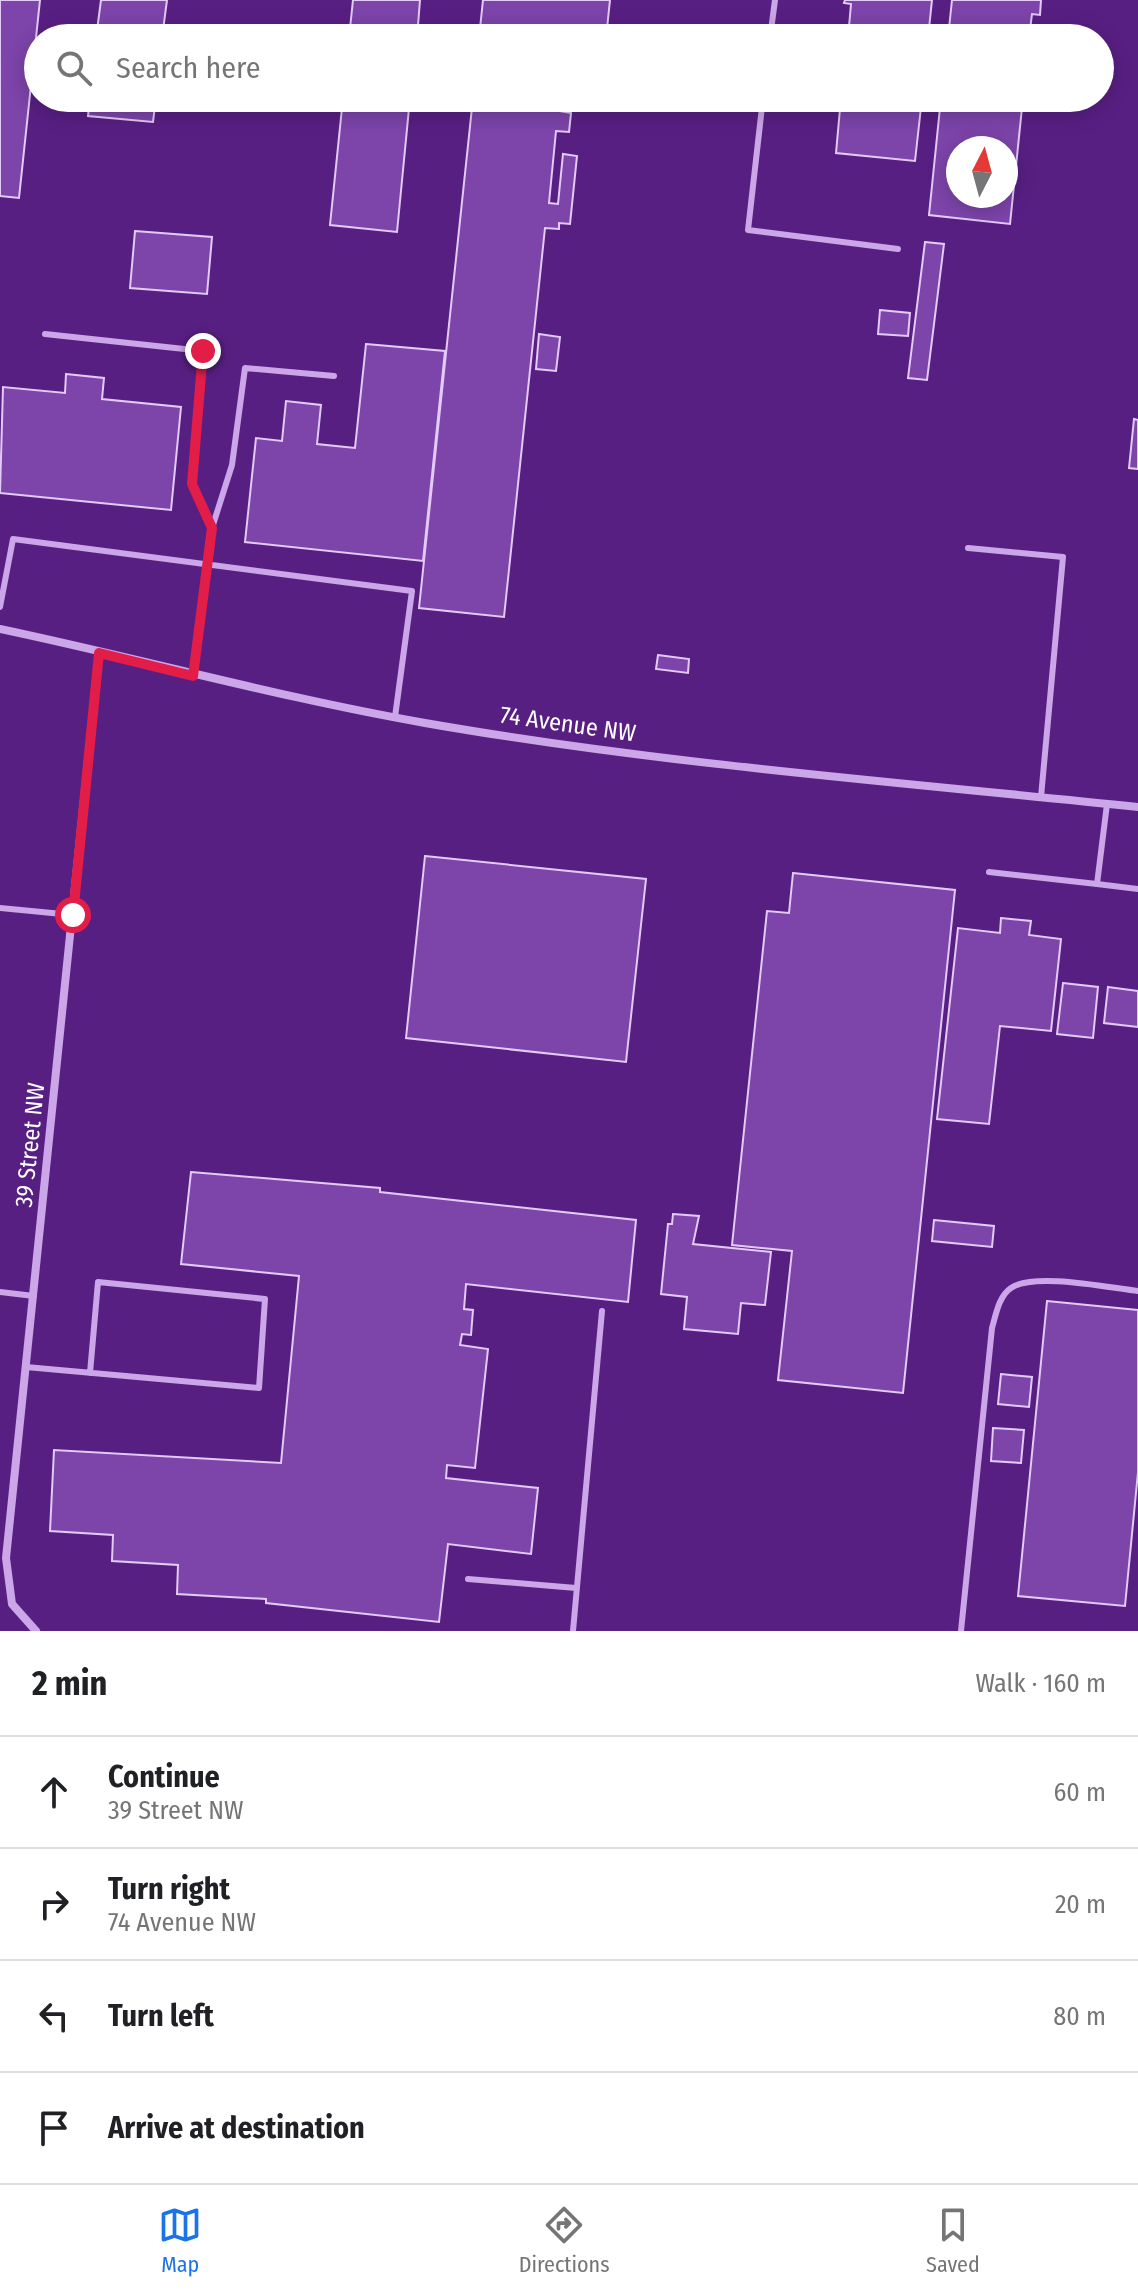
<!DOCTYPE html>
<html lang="en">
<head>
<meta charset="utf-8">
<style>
  body { margin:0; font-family:"Fira Sans Condensed",sans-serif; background:#f6f6f6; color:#202124 }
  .compass { position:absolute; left:946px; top:136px; width:72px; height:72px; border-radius:50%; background:#fff; box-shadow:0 4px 20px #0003; rotate:6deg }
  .stop { position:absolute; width:24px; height:24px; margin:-18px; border:6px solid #e11d48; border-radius:50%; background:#fff }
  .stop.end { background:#e11d48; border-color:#fff; box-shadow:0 2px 8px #0008 }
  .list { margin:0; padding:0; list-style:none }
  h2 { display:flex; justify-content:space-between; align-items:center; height:104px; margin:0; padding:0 32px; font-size:34px }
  h2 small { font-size:26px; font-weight:400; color:#757577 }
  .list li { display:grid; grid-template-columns:52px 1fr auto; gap:24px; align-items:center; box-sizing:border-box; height:112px; padding:0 32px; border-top:2px solid #e0e0e0 }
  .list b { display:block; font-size:30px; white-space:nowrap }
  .list p { margin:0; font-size:26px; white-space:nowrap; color:#757577 }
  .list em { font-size:26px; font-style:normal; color:#757577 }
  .icon { flex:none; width:44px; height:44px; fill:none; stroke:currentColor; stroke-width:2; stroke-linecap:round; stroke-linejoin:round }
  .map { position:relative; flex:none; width:1138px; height:1631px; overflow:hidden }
  .search { position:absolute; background:#fff; box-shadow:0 4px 20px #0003; left:24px; right:24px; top:24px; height:88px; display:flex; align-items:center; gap:20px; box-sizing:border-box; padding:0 28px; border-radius:44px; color:#757577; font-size:30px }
  .sheet { height:552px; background:#fff }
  nav { display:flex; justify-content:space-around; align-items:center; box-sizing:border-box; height:112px; border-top:2px solid #e0e0e0; background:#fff; font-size:22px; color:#757577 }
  nav a { display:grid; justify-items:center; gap:4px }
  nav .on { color:#1a73e8 }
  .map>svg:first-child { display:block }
  .building { fill:#7d44aa; stroke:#e3caf7; stroke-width:2; fill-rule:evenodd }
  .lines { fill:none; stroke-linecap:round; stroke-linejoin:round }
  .lane { stroke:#cba6e9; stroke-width:6 }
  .street { stroke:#cba6e9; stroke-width:8 }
  .route { stroke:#e11d48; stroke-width:10 }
  .labels { text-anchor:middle; stroke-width:7; stroke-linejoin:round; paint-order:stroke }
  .street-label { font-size:24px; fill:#fff; stroke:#581f83 }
</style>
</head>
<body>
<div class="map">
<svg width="1138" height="1631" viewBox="0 0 1138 1631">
  <rect width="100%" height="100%" fill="#581f83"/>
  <!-- building -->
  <g class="building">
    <path d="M0 0H40L19 198 0 196Z"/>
    <path d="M101 0H167L162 38H96Z"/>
    <path d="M353 0H420L417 38H349Z"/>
    <path d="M483 0H610L606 38H479Z"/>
    <path d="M845 0H932L928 38H848L851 4 844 3Z"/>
    <path d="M952 0H1041L1040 15 1032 14 1029 38H948Z"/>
    <path d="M90 98H156L153 122 88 116Z"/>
    <path d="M343 98H410L397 232 330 225Z"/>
    <path d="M473 98H560L559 111 571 113 569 132 556 131 549 203 558 204 563 154 577 156 570 224 559 223V229L545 228 504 617 419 608Z"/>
    <path d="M841 98H922L915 161 836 153Z"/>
    <path d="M941 98H1023L1010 224 929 215ZM958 148H1006V196H958Z"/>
    <path d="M135 231 212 237 207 294 130 288Z"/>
    <path d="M925 242 944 244 927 380 908 378Z"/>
    <path d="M880 310 910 313 908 336 878 334Z"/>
    <path d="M539 334 560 337 556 371 536 369Z"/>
    <path d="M366 344 445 351 423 561 245 542 256 438 282 441 286 401 321 405 317 444 355 448Z"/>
    <path d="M66 374 104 378 102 399 181 407 171 510 0 493 3 387 65 393Z"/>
    <path d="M1134 419 1138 420V469L1129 468Z"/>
    <path d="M658 655 689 659 688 673 656 669Z"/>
    <path d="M425 856 646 879 626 1062 406 1038Z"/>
    <path d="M793 873 955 890 903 1393 778 1380 792 1251 732 1245 767 911 789 913Z"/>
    <path d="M1001 918 1031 921 1029 935 1061 939 1051 1031 1000 1026 989 1124 937 1119 958 928 1000 933Z"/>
    <path d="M1063 983 1098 987 1093 1038 1057 1034Z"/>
    <path d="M1108 987 1138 991V1027L1104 1023Z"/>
    <path d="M191 1172 380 1188V1192L636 1220 628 1302 466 1284 464 1309 473 1310 471 1335 462 1334 460 1345 488 1349 475 1468 447 1465 446 1478 538 1488 531 1554 448 1544 439 1622 266 1603V1599L177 1594 178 1565 112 1561 113 1535 50 1531 54 1450 281 1463 299 1276 181 1264Z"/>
    <path d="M673 1214 699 1216 693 1244 771 1252 765 1305 741 1303 738 1334 684 1329 687 1297 661 1294 668 1224H672Z"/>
    <path d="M934 1220 994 1226 992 1247 932 1241Z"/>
    <path d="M1047 1301 1138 1310V1472L1125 1606 1018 1596Z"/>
    <path d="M1001 1374 1032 1377 1029 1407 998 1404Z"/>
    <path d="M993 1428 1024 1430 1021 1463 991 1461Z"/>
  </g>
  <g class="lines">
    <!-- lane -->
    <g class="lane">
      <path d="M770 38 775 0"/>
      <path d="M763 98 748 230 898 249"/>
      <path d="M45 334 203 351 192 484 212 528"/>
      <path d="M968 548 1063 557 1041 797"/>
      <path d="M0 607 13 539 412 591 395 717"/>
      <path d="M193 676 212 528 232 465 245 368 334 376"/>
      <path d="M1107 804 1097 884 1138 889"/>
      <path d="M989 872 1097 884"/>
      <path d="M0 908 73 915"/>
      <path d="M0 1292 34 1296"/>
      <path d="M26 1367 259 1388 265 1299 98 1282 90 1373"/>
      <path d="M468 1579 576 1588"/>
      <path d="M573 1631 602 1311"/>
      <path d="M961 1631 992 1328C996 1314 999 1296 1011 1288 1034 1272 1110 1288 1138 1291"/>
    </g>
    <!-- street -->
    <g class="street">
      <path d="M0 629C142 659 282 698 425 723 660 764 900 782 1138 807"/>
      <path d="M36 1631 12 1604 6 1558 99 653"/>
    </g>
  </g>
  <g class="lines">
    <!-- route -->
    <path class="route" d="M73 915 99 653 193 676 212 528 192 484 203 351"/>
  </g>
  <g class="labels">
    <!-- street labels -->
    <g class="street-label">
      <text transform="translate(568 724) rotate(8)" y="8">74 Avenue NW</text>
      <text transform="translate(30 1145) rotate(-84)" y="8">39 Street NW</text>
    </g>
  </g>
</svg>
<svg class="compass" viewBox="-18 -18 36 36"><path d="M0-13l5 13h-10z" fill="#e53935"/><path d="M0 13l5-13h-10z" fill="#757577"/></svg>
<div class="stop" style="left:73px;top:915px"></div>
<div class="stop end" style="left:203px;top:351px"></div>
<div class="search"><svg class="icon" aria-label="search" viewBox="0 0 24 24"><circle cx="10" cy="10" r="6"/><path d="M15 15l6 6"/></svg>Search here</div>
</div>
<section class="sheet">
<h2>2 min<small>Walk · 160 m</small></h2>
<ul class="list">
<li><svg class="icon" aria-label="ahead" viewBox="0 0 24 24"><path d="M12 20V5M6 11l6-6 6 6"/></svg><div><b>Continue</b><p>39 Street NW</p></div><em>60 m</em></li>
<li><svg class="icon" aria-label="right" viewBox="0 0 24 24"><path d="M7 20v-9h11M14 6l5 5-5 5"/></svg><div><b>Turn right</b><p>74 Avenue NW</p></div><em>20 m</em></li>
<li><svg class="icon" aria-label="left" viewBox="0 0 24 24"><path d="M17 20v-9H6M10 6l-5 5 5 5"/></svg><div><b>Turn left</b></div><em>80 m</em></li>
<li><svg class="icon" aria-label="arrive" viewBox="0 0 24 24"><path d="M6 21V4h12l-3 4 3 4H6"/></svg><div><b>Arrive at destination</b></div></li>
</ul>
</section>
<nav>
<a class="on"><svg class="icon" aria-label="map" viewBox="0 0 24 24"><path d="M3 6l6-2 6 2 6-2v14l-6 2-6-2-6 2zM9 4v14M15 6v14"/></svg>Map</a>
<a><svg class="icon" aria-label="directions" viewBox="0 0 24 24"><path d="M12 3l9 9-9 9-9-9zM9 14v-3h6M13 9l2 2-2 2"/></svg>Directions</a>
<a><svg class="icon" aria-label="saved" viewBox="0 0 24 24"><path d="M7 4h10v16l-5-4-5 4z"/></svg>Saved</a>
</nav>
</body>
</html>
